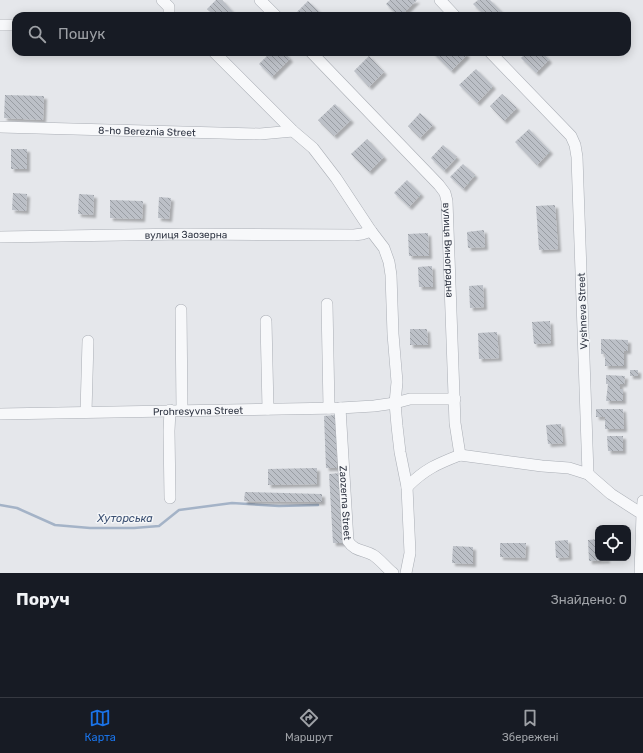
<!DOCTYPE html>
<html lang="uk">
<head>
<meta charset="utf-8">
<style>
  body { margin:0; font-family:Rubik,sans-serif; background:#20242c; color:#f1f3f6 }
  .controls { position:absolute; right:12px; bottom:12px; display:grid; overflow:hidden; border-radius:8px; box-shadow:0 2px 10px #0003 }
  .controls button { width:36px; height:36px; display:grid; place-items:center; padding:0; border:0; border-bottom:1px solid #363941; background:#171b24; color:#f1f3f6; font:20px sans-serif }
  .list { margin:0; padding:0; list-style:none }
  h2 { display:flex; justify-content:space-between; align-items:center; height:52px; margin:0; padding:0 16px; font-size:17px }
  h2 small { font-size:13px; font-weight:400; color:#9ea1a6 }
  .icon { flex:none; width:22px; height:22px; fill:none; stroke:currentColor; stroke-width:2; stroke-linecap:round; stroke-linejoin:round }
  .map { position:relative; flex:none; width:643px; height:573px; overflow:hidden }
  .search { position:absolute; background:#171b24; box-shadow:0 2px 10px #0003; left:12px; right:12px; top:12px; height:44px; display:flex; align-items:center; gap:10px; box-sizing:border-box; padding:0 14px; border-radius:12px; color:#9ea1a6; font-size:15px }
  .sheet { height:124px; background:#171b24 }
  nav { display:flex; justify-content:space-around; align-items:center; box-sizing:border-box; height:56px; border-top:1px solid #363941; background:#171b24; font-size:11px; color:#9ea1a6 }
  nav a { display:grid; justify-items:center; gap:2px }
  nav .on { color:#1a73e8 }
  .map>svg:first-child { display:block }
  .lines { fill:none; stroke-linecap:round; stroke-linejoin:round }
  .stream { stroke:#a4b3c7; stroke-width:2.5 }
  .building { fill:url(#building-back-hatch); filter:url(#shadow) }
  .minor-casing { stroke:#aaaeb5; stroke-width:12 }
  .minor { stroke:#f7f8fa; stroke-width:11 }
  .labels { text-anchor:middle; stroke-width:3; stroke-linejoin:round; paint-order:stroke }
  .street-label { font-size:10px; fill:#2e3442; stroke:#f4f6f8 }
  .water-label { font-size:11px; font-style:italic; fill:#3b5072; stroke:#f4f6f8 }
</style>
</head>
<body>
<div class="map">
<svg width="643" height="573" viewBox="0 0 643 573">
  <defs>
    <pattern id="building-back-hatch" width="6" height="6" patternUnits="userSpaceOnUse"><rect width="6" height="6" fill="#bcc0c7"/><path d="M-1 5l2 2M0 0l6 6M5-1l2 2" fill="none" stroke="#999da3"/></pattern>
    <filter id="shadow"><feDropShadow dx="3" dy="3" stdDeviation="1" flood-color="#0004"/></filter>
  </defs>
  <rect width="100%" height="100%" fill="#e5e7eb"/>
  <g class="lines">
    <!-- stream -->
    <path class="stream" d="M0 505 17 508 55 525 90 528H134L159 526 179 510 232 503 279 506 318 505"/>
  </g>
  <!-- building -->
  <g class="building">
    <path d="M216 0H222L233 12 229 16H215L207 9Z"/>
    <path d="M390 0H417L401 16H398L386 4Z"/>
    <path d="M478 0H490L501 11 497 16H485L473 4Z"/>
    <path d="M308 1 323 15 322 16H296L294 15Z"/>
    <path d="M271 52H284L290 59 272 77 259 64Z"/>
    <path d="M432 52H464L467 55 451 71Z"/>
    <path d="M527 52H542L549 60 536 73 521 58Z"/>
    <path d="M369 56 384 72 369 87 354 71Z"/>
    <path d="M476 69 493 86 477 103 459 85Z"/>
    <path d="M502 94 517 108 504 121 490 106Z"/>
    <path d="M5 95 44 96 43 120 4 118Z"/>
    <path d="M335 104 351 120 334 136 318 120Z"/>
    <path d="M420 113 433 125 420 138 408 126Z"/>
    <path d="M529 129 550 151 537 165 515 142Z"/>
    <path d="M367 139 384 157 369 172 351 154Z"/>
    <path d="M443 145 457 157 444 171 431 158Z"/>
    <rect x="11" y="149" width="16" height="20"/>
    <path d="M463 164 475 175 463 189 450 177Z"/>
    <path d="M407 180 421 194 409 207 394 193Z"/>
    <path d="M13 193 27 194 26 211 12 210Z"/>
    <path d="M79 194 94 195 93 215 78 214Z"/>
    <path d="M159 197 171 198 169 219 158 218Z"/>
    <path d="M110 200 143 201 142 219 110 218Z"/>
    <path d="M555 205 558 249 539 250 536 206Z"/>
    <path d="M484 230 485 247 468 248 467 232Z"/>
    <path d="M428 233 429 256H409L408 234Z"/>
    <path d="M432 266 433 287H419L418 267Z"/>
    <path d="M483 285 484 307 470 308 469 286Z"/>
    <path d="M550 321 551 343 534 344 532 322Z"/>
    <path d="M410 329H427L428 345H410Z"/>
    <path d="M497 332 499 358 479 359 478 333Z"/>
    <path d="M601 339 628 340V351H624V366H605V354H601Z"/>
    <rect x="630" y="370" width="8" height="6"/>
    <path d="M606 375 625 376 624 384H620V389H623V401H606L608 384H606Z"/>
    <path d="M596 409H623L624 429H605V417H596Z"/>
    <path d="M335 415 337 468H326L324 416Z"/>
    <path d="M561 424 563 443 548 444 546 425Z"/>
    <path d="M607 436H623V451H608Z"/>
    <path d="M317 468V484L268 485V469Z"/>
    <path d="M340 473 344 543H333L329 474Z"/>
    <path d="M245 492 322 494V502L244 501Z"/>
    <path d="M598 539V558H607V560L589 561 588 540Z"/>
    <path d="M568 540 569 557 556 558 555 541Z"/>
    <path d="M500 543H526L525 558 500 557Z"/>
    <path d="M453 546 473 547V564L452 563Z"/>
  </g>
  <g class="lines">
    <!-- minor casing -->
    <g class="minor-casing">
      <g id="minor">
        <path d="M162 0 169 7V16"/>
        <path d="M260 0 276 16"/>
        <path d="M440 0 455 16"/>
        <path d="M0 25H16"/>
        <path d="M214 52 293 131 313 148 336 178 371 231 384 248 389 262 391 275 393 334 397 382 395 403 397 426 400 452 407 487 410 553 406 573"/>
        <path id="s1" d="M311 52 439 185 445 193 447 201 455 423 460 455"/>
        <path id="s2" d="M0 127 260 134 293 131"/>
        <path id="s3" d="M0 237 185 234 354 235 362 234 371 231"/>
        <path d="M327 304 329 408"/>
        <path d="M181 310 182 410"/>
        <path d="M266 321 268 409"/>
        <path id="s4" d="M340 408 348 541C354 551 364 550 373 555 381 560 386 568 393 573"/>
        <path d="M170 410 169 431 170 498"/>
        <path d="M86 412 88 341"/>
        <path id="s5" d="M0 414 340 408 374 406 395 403 410 399H455"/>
        <path d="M460 455 542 466 569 468 588 474 577 157 575 145 571 136 490 52"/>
        <path d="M588 474 611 494 642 514 640 573"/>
        <path d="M407 487C425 469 437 464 460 455"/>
        <path d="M642 514 643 501"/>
      </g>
    </g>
    <!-- minor -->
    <use href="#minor" class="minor"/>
  </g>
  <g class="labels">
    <!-- street labels -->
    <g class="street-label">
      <text dy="4" stroke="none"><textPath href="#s2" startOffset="147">8-ho Bereznia Street</textPath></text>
      <text dy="4" stroke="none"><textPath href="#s3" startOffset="186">вулиця Заозерна</textPath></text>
      <text dy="4" stroke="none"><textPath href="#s1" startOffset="252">вулиця Виноградна</textPath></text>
      <text transform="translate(582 311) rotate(-92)" y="4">Vyshneva Street</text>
      <text dy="4" stroke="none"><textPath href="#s5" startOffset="198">Prohresyvna Street</textPath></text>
      <text dy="4" stroke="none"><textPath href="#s4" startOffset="95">Zaozerna Street</textPath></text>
    </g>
    <!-- water labels -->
    <g class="water-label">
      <text x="125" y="522">Хуторська</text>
    </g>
  </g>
</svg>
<div class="controls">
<button><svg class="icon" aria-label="locate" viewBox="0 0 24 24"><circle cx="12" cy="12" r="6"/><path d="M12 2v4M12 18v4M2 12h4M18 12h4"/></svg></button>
</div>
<div class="search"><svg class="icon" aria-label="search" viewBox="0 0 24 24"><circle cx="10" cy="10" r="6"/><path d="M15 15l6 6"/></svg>Пошук</div>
</div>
<section class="sheet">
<h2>Поруч<small>Знайдено: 0</small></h2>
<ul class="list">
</ul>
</section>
<nav>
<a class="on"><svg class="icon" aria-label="map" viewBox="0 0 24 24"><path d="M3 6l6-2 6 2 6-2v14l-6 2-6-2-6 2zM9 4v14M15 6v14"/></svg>Карта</a>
<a><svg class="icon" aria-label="directions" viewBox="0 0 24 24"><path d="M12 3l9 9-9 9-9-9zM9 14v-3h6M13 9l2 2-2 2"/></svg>Маршрут</a>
<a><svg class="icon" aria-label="saved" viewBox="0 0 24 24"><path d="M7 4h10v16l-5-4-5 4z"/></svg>Збережені</a>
</nav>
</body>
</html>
